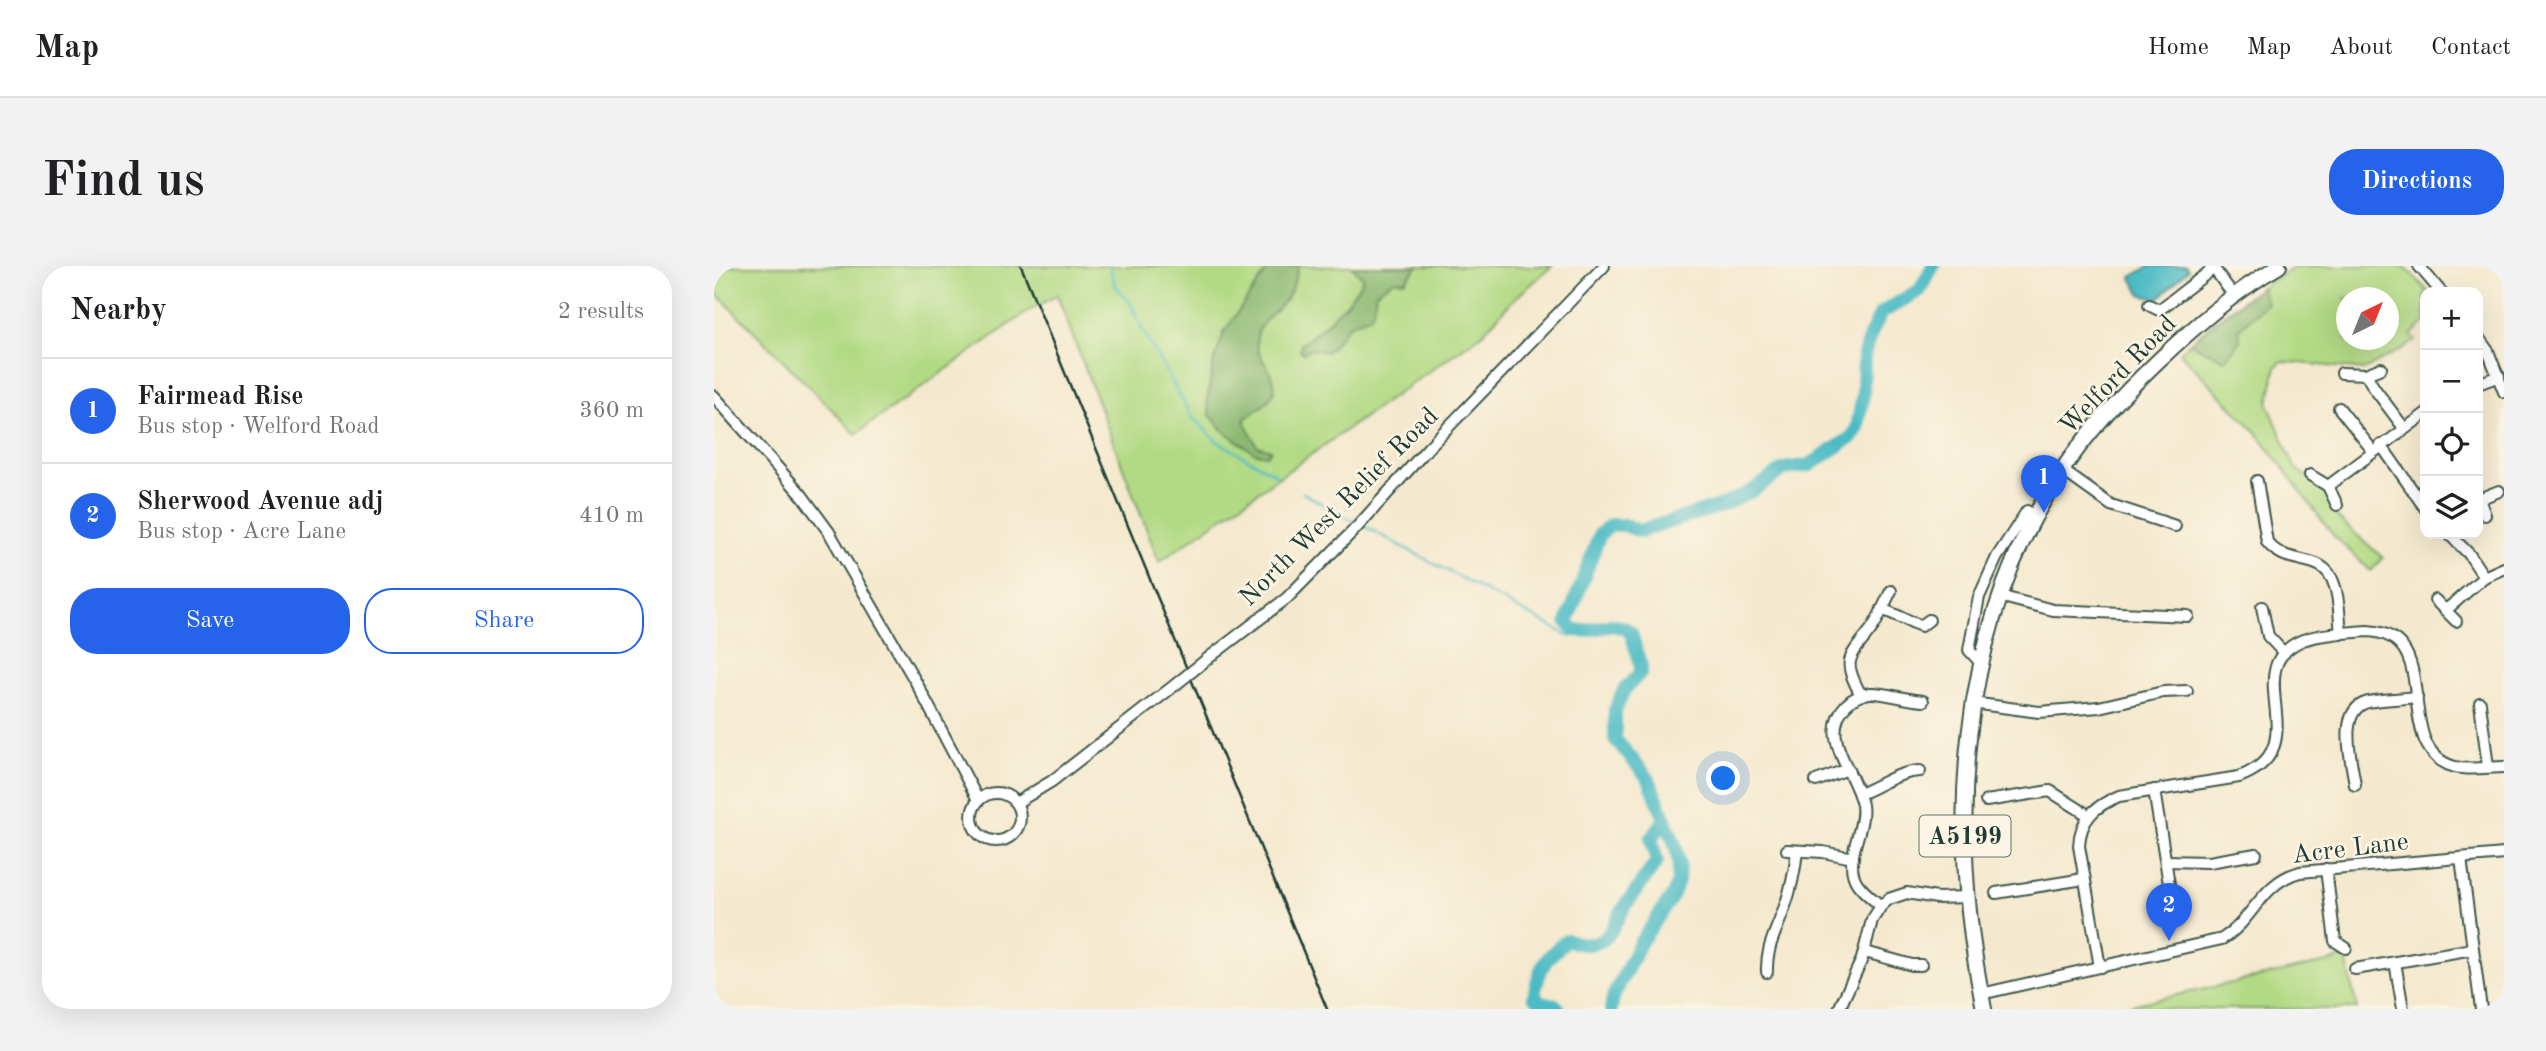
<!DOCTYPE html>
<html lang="en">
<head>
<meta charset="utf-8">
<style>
  body { margin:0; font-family:"Old Standard TT",serif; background:#f2f2f2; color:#202124 }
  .controls { position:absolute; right:21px; top:21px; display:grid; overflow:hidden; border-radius:14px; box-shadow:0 7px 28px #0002 }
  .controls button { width:63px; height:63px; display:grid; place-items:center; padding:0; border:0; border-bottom:2px solid #e0e0e0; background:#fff; color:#202124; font:35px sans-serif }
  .compass { position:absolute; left:1622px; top:21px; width:63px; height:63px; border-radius:50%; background:#fff; box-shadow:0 7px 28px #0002; rotate:43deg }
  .you { position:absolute; left:1010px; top:513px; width:24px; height:24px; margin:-18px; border:5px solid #fff; border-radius:50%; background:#1a73e8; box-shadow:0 0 0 10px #1a73e833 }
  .badge { display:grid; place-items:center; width:46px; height:46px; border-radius:50%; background:#2563eb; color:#fff; font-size:23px; font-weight:700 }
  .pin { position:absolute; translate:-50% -58px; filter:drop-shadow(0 2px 4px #0008) }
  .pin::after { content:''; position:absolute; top:37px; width:24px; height:21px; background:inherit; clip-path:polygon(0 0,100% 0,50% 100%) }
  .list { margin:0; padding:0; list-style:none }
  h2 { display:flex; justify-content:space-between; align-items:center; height:91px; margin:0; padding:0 28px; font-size:30px }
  h2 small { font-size:23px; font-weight:400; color:#757577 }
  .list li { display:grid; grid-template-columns:46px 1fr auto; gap:21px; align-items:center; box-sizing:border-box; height:105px; padding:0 28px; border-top:2px solid #e0e0e0 }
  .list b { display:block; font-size:26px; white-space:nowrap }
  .list p { margin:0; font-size:23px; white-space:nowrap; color:#757577 }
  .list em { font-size:23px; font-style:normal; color:#757577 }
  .actions { display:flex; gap:14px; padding:21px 28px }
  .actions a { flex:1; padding:16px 0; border:2px solid #2563eb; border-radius:28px; text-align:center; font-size:24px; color:#2563eb }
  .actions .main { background:#2563eb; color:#fff }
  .icon { flex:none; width:38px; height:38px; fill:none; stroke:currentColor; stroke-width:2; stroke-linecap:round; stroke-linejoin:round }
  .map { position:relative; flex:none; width:1790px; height:743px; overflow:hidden; border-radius:28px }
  header { display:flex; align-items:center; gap:42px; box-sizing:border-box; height:98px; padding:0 35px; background:#fff; border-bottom:2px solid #e0e0e0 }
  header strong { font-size:33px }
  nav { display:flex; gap:38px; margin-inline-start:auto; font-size:24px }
  .intro { display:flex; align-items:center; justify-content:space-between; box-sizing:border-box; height:168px; padding:0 42px }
  h1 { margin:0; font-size:49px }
  .button { padding:18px 32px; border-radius:28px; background:#2563eb; color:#fff; font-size:24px; font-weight:700 }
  main { display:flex; gap:42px; padding:0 42px }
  aside { flex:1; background:#fff; border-radius:28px; box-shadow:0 7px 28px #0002 }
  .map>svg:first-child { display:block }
  .green { fill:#b2da85; stroke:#688c5c; stroke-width:2; fill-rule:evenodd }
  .forest { fill:#8dba72; stroke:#567c53; stroke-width:2 }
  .water { fill:#4dbbc5; stroke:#367c7c; stroke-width:2 }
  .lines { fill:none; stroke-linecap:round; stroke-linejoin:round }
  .stream { stroke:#4dbbc5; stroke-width:2.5 }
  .river { stroke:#4dbbc5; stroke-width:14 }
  .minor-casing { stroke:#3f574b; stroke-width:14 }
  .major-casing { stroke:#3f574b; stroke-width:18 }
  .minor { stroke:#fff; stroke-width:10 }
  .major { stroke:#fff; stroke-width:14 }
  .rail { stroke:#1f3d34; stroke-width:2.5 }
  .minor-bridge-casing { stroke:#3f574b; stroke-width:14; stroke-linecap:butt }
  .minor-bridge { stroke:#fff; stroke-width:10 }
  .labels { text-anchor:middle; stroke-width:5; stroke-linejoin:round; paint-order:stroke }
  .shield { fill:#fcf5e5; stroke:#617469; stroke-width:2 }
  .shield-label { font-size:24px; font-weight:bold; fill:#1f3d34 }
  .street-label { font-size:26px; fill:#1f3d34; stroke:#fcf5e5 }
</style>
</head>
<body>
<header>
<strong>Map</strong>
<nav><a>Home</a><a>Map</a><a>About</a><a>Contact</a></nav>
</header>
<div class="intro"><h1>Find us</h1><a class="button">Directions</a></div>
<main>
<aside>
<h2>Nearby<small>2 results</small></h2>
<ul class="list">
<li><span class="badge">1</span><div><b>Fairmead Rise</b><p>Bus stop · Welford Road</p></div><em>360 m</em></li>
<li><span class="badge">2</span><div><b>Sherwood Avenue adj</b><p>Bus stop · Acre Lane</p></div><em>410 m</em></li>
</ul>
<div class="actions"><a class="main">Save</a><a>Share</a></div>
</aside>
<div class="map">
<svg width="1790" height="743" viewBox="0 0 1790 743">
  <rect width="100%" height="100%" fill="#fcf5e5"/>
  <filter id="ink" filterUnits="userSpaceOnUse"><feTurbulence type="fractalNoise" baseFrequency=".0143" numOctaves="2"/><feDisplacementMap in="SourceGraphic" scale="14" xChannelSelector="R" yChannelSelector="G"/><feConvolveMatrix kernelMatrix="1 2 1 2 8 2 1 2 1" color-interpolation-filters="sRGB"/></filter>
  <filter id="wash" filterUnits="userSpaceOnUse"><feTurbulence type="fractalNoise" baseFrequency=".00686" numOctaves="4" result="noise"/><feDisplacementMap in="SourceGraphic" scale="28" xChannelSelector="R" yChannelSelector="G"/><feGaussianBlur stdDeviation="1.57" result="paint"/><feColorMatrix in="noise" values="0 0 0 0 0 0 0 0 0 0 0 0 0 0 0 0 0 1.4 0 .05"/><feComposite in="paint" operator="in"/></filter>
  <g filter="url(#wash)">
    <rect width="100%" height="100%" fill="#f4e9ce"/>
    <!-- green -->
    <g class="green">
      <path d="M0 0H838L797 36 768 68 445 296 343 29 313 46 142 168 0 25Z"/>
      <path d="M1583 0H1690L1715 26H1711V56L1697 69 1702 75 1650 104 1568 95 1562 101 1554 138 1581 202 1611 222 1624 252 1669 292 1657 305 1619 269 1543 167 1466 87C1499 52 1541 24 1583 0ZM1632 32H1674V74H1632Z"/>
      <path d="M1632 692 1643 743H1399Z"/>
    </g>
    <!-- forest -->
    <g class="forest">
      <path d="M556 0H585C581 12 579 25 570 35 562 45 551 52 545 64 533 90 570 109 558 129 551 142 539 144 530 154L543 180 557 184 553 189 541 187 512 167 496 149 493 134 499 99 510 66Z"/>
      <path d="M638 0H704L691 15 681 14 662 26 659 46 655 51 636 58 616 83 612 86 597 83 589 87 586 84 587 78C605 67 641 31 649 12Z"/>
      <path d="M1547 21 1553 37 1525 63 1526 75 1511 94 1475 77Z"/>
    </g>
    <!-- water -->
    <path class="water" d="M1436 0H1472L1474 4 1444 33 1428 29 1417 11Z"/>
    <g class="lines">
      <!-- stream -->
      <g class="stream">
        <path d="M396 0 401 19 417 38 429 65 478 151 503 175 564 210"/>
        <path d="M589 227 641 256"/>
        <path d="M650 260 855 370H863L869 365"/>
      </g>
      <!-- river -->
      <g class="river">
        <path d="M845 743 841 739 827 736 820 730C825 701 831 692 853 674 864 677 874 681 885 676 898 670 901 655 908 645 919 628 932 612 943 595L937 573 950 555"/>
        <path d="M897 743 899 731 926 677 959 629 964 615 965 597 962 581 935 513 901 473V444L910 424 926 407 927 401 917 367 911 362 898 359 869 365 859 363 853 356 886 268 897 259H910L926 265 1009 239 1038 225 1070 203 1096 199 1138 171 1143 163 1149 128 1150 89 1155 72 1167 47 1206 24 1219 0"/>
      </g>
    </g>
  </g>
  <g filter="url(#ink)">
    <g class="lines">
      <!-- minor casing -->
      <g class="minor-casing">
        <g id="minor">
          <path d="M1498 0 1520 30"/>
          <path d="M1705 0 1727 26"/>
          <path d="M1435 39 1445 44 1500 2"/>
          <path d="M1764 71 1774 85 1790 126"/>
          <path d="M1628 107 1652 108 1667 102"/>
          <path d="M1652 108 1660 122 1690 162"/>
          <path d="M1764 118 1785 110"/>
          <path d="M0 130 87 228 115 266 203 418 264 534"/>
          <path d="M1625 142 1659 185"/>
          <path d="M1667 179 1711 242"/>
          <path d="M1348 204 1397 239 1461 260"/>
          <path d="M1596 209 1614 220 1623 239"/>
          <path d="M1543 215 1553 276C1574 303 1609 284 1620 318 1626 333 1625 352 1627 368"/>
          <path d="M1614 220 1711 148"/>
          <path d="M1764 230 1771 249"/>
          <path d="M1765 233 1785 225"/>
          <path d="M1735 268 1755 288 1770 311"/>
          <path d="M1285 330 1339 344 1474 350"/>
          <path d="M1721 334 1742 355"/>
          <path d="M1548 341 1554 370 1570 387"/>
          <path d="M1168 343 1207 360 1215 354"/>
          <path d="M1732 344 1770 311 1790 302"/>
          <path d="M497 390 573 332 645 259 714 182 890 0"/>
          <path d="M1266 396 1255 384 1265 331 1283 291 1313 245"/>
          <path d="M1147 429C1128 394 1134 393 1156 365 1165 354 1170 338 1177 325"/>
          <path d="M1258 437 1325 446 1385 441 1449 426 1473 425"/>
          <path d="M1766 437 1774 501"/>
          <path d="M1102 515 1134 503"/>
          <path d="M1641 519C1638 496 1622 444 1654 436 1669 433 1687 433 1703 431"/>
          <path d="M1440 524 1455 618"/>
          <circle cx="282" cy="551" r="24"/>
          <path d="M1145 528C1166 520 1183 506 1206 505"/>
          <path d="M1272 535 1336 525 1374 549"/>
          <path d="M302 537 338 515 461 419"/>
          <path d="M1073 584 1109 586 1139 592"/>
          <path d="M1747 592 1767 743"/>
          <path d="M1452 595 1495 596 1542 588"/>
          <path d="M1612 603 1621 675 1632 682"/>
          <path d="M1282 627 1370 613"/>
          <path d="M1167 640C1159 633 1149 626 1143 617 1128 594 1152 564 1148 539 1142 507 1103 470 1132 439 1138 433 1147 428 1156 427 1170 426 1192 434 1209 435"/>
          <path d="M1151 686 1198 699H1207"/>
          <path d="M1681 696 1689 743"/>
          <path d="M1386 701 1365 580C1366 553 1381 540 1405 530L1525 511C1606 481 1520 402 1589 374 1608 367 1633 367 1653 365 1733 368 1674 483 1741 501 1756 505 1775 501 1790 501"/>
          <path d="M1641 703 1759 683"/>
          <path d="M1053 706C1052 681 1062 666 1070 643 1077 624 1081 605 1083 585"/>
          <path d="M1267 728 1508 673C1540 654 1546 617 1586 606L1790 588"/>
          <path d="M1125 743 1148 693 1158 654 1167 640 1175 633 1193 627 1223 632 1253 631"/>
        </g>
      </g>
      <!-- major casing -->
      <g class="major-casing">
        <path id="major" d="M1270 743C1233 561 1243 365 1347 206 1374 165 1408 129 1444 95 1482 59 1520 26 1565 0"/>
      </g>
      <!-- minor -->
      <use href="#minor" class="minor"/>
      <!-- major -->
      <use href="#major" class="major"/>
      <!-- rail -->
      <path class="rail" d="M307 0 613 743"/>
      <!-- minor-bridge casing -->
      <g class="minor-bridge-casing">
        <path id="minor-bridge" d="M461 419 497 390"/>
      </g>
      <!-- minor-bridge -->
      <use href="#minor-bridge" class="minor-bridge"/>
    </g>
  </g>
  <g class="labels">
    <!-- shield labels -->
    <rect class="shield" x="1205.5" y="549.5" width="91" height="41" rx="5"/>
    <g class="shield-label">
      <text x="1251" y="578">A5199</text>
    </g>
    <!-- street labels -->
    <g class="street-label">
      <text transform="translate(1403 108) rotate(-46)" y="9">Welford Road</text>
      <text transform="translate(624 240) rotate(-45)" y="9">North West Relief Road</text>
      <text transform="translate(1636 581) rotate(-7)" y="9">Acre Lane</text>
    </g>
  </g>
</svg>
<div class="controls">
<button>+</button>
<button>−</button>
<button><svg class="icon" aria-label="locate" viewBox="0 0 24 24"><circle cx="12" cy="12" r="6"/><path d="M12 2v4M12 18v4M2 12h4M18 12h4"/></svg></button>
<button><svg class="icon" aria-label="layers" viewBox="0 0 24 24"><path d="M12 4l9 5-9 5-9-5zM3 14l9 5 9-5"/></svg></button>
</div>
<svg class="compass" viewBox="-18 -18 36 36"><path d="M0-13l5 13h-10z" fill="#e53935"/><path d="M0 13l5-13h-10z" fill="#757577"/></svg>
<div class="you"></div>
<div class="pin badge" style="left:1330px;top:247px">1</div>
<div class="pin badge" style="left:1455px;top:675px">2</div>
</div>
</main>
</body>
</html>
